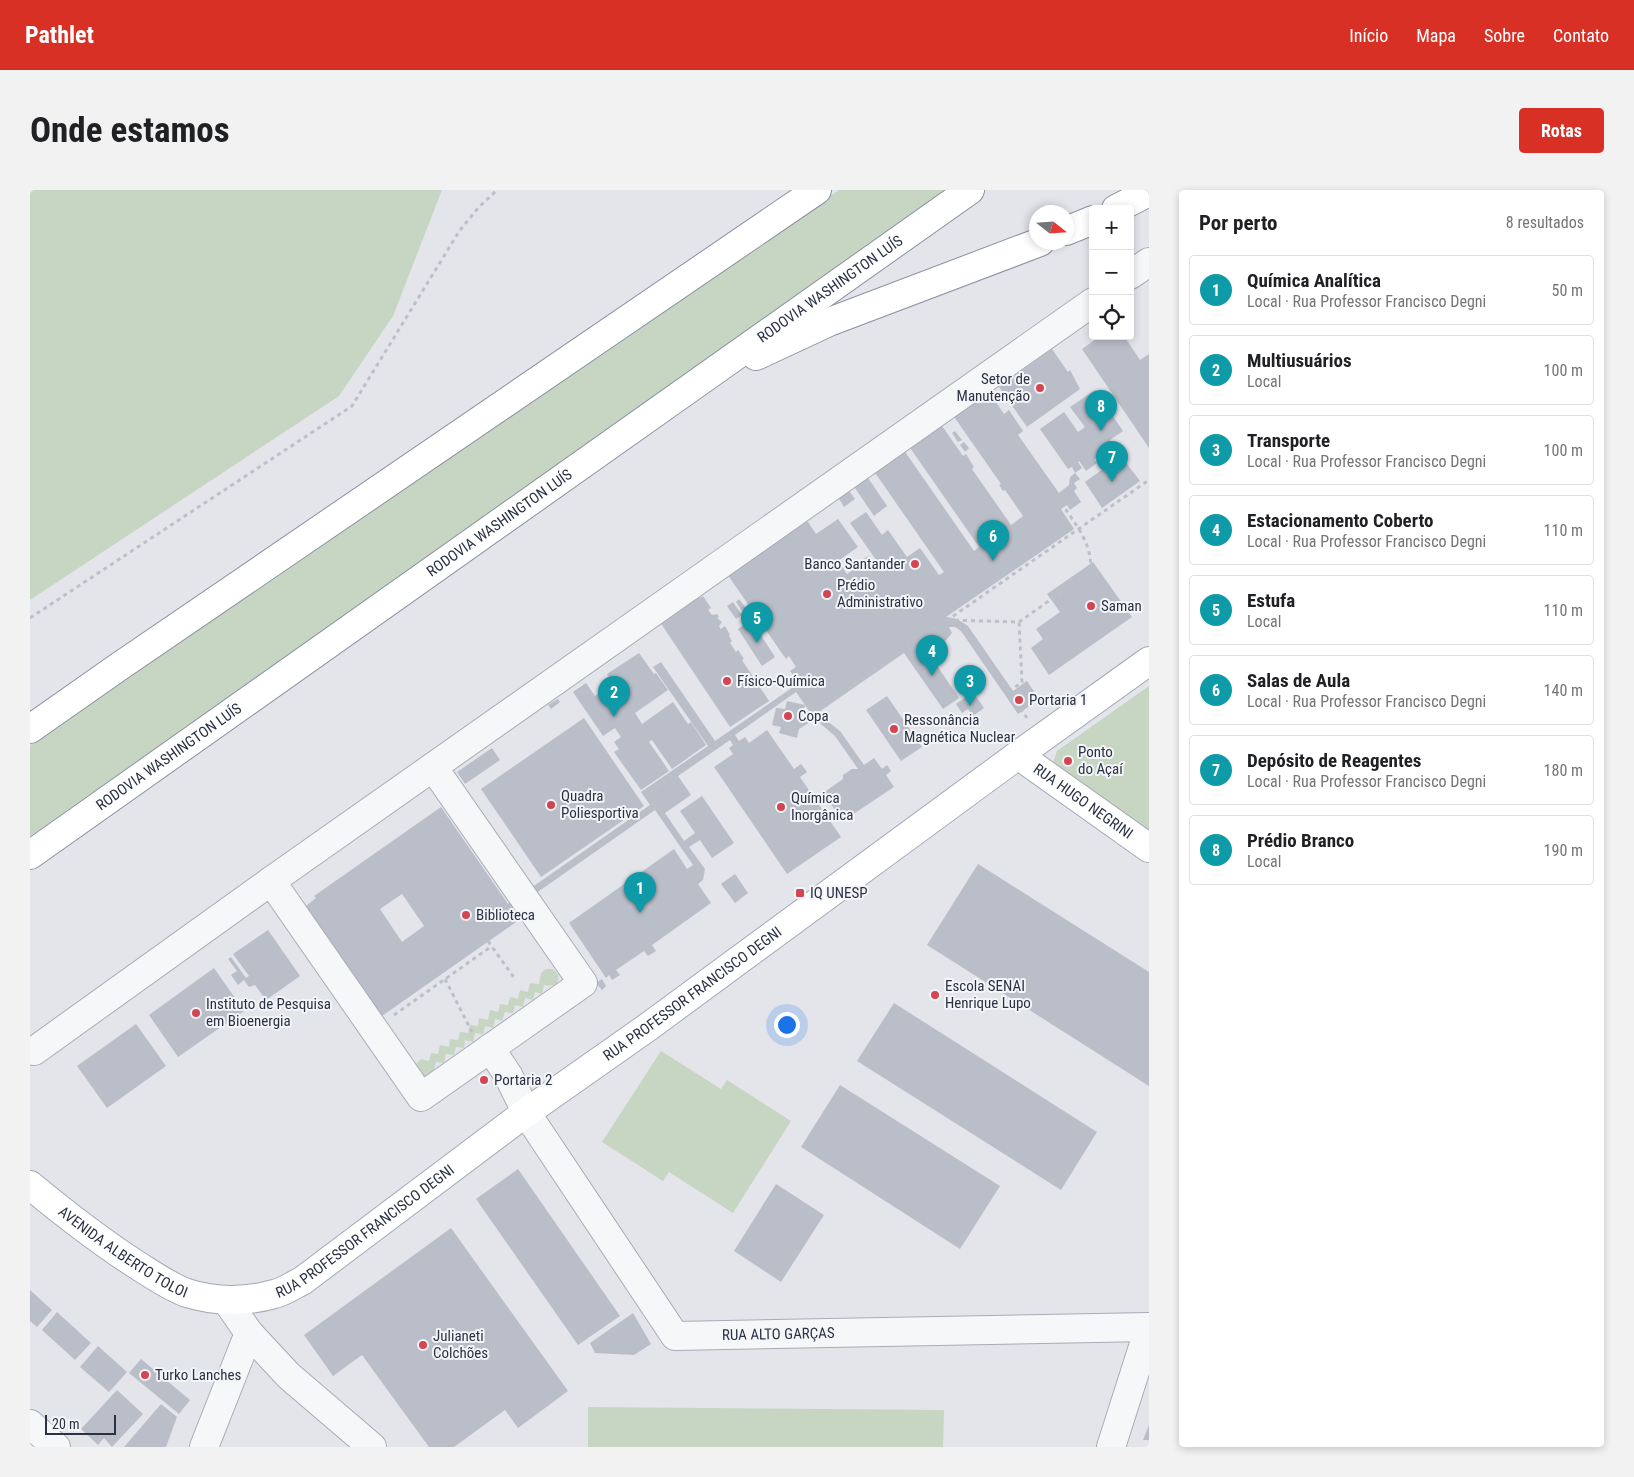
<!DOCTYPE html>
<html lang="pt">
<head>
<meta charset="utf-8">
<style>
  body { margin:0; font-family:"Roboto Condensed",sans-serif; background:#f2f2f2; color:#202124 }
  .controls { position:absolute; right:15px; top:15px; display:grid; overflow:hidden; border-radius:5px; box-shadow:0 2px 8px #0003 }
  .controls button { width:45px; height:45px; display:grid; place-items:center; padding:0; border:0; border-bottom:1px solid #e0e0e0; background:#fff; color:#202124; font:25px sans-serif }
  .compass { position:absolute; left:999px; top:15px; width:45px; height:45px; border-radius:50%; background:#fff; box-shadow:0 2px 8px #0003; rotate:107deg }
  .scale { position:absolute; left:15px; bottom:12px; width:71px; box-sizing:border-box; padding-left:5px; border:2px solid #2a3244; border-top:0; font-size:14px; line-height:18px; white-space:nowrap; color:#2a3244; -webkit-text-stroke:4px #f3f5f8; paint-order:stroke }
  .you { position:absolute; left:756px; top:834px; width:18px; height:18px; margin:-12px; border:4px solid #fff; border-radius:50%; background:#1a73e8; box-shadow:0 0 0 8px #1a73e833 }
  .badge { display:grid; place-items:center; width:32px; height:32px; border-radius:50%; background:#d93025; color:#fff; font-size:16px; font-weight:700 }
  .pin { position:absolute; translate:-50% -41px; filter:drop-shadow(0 1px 2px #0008) }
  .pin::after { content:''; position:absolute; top:26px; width:18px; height:15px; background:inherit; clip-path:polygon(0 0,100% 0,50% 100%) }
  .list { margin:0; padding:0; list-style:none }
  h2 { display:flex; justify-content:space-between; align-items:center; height:65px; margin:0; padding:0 20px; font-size:21px }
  h2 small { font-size:16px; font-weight:400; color:#757577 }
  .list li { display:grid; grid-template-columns:32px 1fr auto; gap:15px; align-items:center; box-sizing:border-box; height:70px; margin:0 10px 10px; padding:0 10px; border:1px solid #e0e0e0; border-radius:5px }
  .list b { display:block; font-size:19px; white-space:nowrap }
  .list p { margin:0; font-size:16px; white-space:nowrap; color:#757577 }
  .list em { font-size:16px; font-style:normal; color:#757577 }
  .icon { flex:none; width:28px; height:28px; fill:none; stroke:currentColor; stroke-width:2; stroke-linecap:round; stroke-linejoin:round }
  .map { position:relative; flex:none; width:1119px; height:1257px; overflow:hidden; border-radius:5px }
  header { display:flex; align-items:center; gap:30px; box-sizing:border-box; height:70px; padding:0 25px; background:#d93025; color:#fff }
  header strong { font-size:24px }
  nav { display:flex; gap:28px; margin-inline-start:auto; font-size:18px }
  .intro { display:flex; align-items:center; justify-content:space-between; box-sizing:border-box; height:120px; padding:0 30px }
  h1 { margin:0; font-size:35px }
  .button { padding:12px 22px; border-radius:5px; background:#d93025; color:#fff; font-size:18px; font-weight:700 }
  main { display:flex; gap:30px; padding:0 30px }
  aside { flex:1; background:#fff; border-radius:5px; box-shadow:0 2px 8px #0003 }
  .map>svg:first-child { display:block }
  .green { fill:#c7d5c3 }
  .building { fill:#babec9; fill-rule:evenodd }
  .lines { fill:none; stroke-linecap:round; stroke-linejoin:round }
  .minor-casing { stroke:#a8acb6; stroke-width:30 }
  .major-casing { stroke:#a1a9b7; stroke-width:30 }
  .highway-casing { stroke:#8992a2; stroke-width:30 }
  .path { stroke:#bdc0c6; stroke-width:3; stroke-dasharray:4 4; stroke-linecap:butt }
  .minor { stroke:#f6f7f9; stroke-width:28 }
  .major { stroke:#fff; stroke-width:28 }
  .highway { stroke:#fff; stroke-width:28 }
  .poi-dot { fill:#d34551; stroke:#f3f5f8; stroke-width:2 }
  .labels { text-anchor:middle; stroke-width:4; stroke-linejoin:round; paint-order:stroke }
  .street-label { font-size:15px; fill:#2a3244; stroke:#f3f5f8 }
  .poi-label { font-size:15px; fill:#2a3244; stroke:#f3f5f8; text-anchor:start }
</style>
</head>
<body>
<header>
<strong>Pathlet</strong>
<nav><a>Início</a><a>Mapa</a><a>Sobre</a><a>Contato</a></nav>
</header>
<div class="intro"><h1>Onde estamos</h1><a class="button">Rotas</a></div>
<main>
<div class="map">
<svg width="1119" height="1257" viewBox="0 0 1119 1257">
  <rect width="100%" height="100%" fill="#e3e5eb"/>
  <!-- green -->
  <g class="green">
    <path d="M0 0H412L363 126 309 206 0 410Z"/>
    <path d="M809 0H915L0 649V555L93 489 587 155Z"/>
    <path d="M1119 496V644L1023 573 1027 561Z"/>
    <path d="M516 779H523L528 784C530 795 524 797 514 795L512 804 505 802 503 810 495 808 493 817 485 815 483 823 475 822 472 831 465 829 463 838 455 836 453 844 445 843 443 852 435 850 434 858 426 857 424 865 416 864 414 873 406 872 403 884 397 888H394L385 875 391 869 399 871 401 863 408 864 410 855 419 857 420 849 428 850 430 842 438 843 440 835 448 836 449 828 458 830 460 820 468 822 470 814 478 815 480 807 488 809 490 800 498 802 500 793 509 794 511 783Z"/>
    <path d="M631 861 691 899 697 890 761 931 703 1023 639 982 633 991 572 952Z"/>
    <path d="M558 1217 914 1220 913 1257H558Z"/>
  </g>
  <!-- building -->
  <g class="building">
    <path d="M1070 146H1094L1110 170 1119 164V258L1052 159Z"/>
    <path d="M1022 159 1038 182 1040 180 1050 199 997 237 969 197Z"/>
    <path d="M955 196 974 224 979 220 993 241 988 245 1029 303 1039 295 1040 287 1045 283 1042 277 1038 279 1010 239 1034 222 1048 242 1055 237 1040 217 1065 200 1093 241 1080 250 1086 259 1075 267 1073 263 1064 270 1067 273 1056 281 1049 271 1048 272 1052 278 1045 283 1050 289 1044 293 1047 298 1044 301 1051 312 1040 320 1037 315 1031 319 1044 339 916 427 927 429 938 436 983 501 997 491 1009 509 988 524 931 441 925 437H919L922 443 912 455 897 461 929 508 913 519 874 463 789 522 793 528 810 541 834 575 844 568 852 579 857 575 861 581 856 585 864 597 813 631 793 603 813 589V585L822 579H828L805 546 785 529 769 539 767 548 749 543 751 537 742 535 746 518 755 519 757 511 775 515 771 533 782 525 766 502 705 545 709 551 715 547 719 553 737 540 764 579 771 574 777 582 770 587 811 647 757 684 684 577 703 564 699 558 703 555 700 550 648 586 661 605 635 623 654 651 665 643 650 621 672 606 704 653 682 668 670 650 659 657 675 679 673 690 668 694 681 713 622 755 626 761 618 766 614 761 586 780 590 785 582 790 579 785 576 788 539 733 644 659 657 679 663 675 625 620 482 720 489 730 352 826 276 716 286 708 284 706 411 617 478 714 620 615 611 602 678 556 623 477 631 472 685 551 769 493 760 481 766 477 759 466 756 469 695 381 774 326 786 344 808 329 828 357 808 371 817 384 834 372 832 370 838 366 846 377 849 374 820 333 836 322 852 345 858 340 877 367 890 358 909 385 914 382 841 277 871 256 944 361 949 357 876 252 908 230 933 266 936 264 944 277 942 279 981 335 993 326 975 300 973 301 969 295 971 294 920 221ZM372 704 394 736 372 752 350 719Z"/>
    <path d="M925 241 932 250 928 252 922 243Z"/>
    <path d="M934 252 939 258 935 262 930 255Z"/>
    <path d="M1091 266 1110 291 1072 318 1055 292Z"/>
    <path d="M834 282 857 316 844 326 821 292Z"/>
    <path d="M816 297 825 309 814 317 806 304Z"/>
    <path d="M1063 372 1102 427 1019 485 1001 458 1013 449 1006 439 1030 422 1017 404Z"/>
    <path d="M668 405 670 408 673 406 681 418 678 420 682 425 687 424 689 427 687 428 692 432 689 436 691 439 695 436 700 445 699 446 702 451 700 453 706 462 708 460 714 469 712 470 739 511 700 537 630 432Z"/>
    <path d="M709 409 716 418 712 421 706 412Z"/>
    <path d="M703 412 712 425 706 429 697 416Z"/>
    <path d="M721 430 745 467 732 476 708 439Z"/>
    <path d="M609 463 624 484 626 483 638 500 605 523 612 534 643 512 658 534 661 532 676 555 642 579 622 550 619 552 639 581 611 600 584 562 589 559 584 552 591 547 585 538 573 546 543 502 556 493 565 506 578 496 586 508 591 504 577 484Z"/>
    <path d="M943 502 954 518 943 526 938 519 932 523 926 514Z"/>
    <path d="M857 506 892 557 871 571 836 520Z"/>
    <path d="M528 509 530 512 521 519 518 515Z"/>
    <path d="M554 528 614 616 511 687 451 599Z"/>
    <path d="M462 558 470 570 435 594 427 582Z"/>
    <path d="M948 674 1119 782V896L897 755Z"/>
    <path d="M705 684 718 703 705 713 691 694Z"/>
    <path d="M238 740 270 786 236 810 225 795 219 797 214 790 208 795 201 785 207 781 198 769 201 767 216 788 219 786 203 764Z"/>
    <path d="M184 778 214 821 148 867 119 825Z"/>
    <path d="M572 789 576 796 572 800 566 793Z"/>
    <path d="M864 813 1067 942 1031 1000 827 871Z"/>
    <path d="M106 834 136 876 77 918 47 876Z"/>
    <path d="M456 885 460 891 454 894 448 889Z"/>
    <path d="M810 895 970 996 930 1059 771 957Z"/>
    <path d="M488 979 590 1126 548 1155 446 1009Z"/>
    <path d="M746 994 794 1025 751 1092 704 1061Z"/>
    <path d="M421 1038 538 1201 488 1238 475 1220 424 1257H399L332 1165 303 1186 274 1145Z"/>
    <path d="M0 1100 22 1120 7 1137 0 1131Z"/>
    <path d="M27 1122 61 1153 45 1170 12 1140Z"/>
    <path d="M603 1123 621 1154 604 1165 565 1163 560 1153Z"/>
    <path d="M68 1156 97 1182 79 1202 50 1177Z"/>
    <path d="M111 1169 160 1210 149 1224 99 1183Z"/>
    <path d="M87 1200 113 1224 82 1257 74 1248 68 1255 51 1239Z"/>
    <path d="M131 1214 147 1227 136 1257H94Z"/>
    <path d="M1119 1235V1250H1113Z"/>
  </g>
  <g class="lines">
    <!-- minor casing -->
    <g class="minor-casing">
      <g id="minor">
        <path d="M1100 85 1119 72"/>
        <path d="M241 691 391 907 553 793 403 577"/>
        <path id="s1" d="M460 858 478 885 497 924 645 1146 1119 1137"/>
        <path d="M4 861 241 691 1063 112"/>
        <path d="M196 1110 219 1143 259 1186 342 1257"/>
        <path d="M0 1234 26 1257"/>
        <path d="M174 1257 219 1143"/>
        <path d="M1081 1257 1119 1138"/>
      </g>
    </g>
    <!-- major casing -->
    <g class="major-casing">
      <g id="major">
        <path id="s2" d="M988 565 1119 658"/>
        <path id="s3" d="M0 995C35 1024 70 1051 107 1075 123 1085 140 1097 157 1103 185 1112 217 1112 244 1104 254 1102 263 1095 272 1091L490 927 618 837 988 565 1119 471"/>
      </g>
    </g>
    <!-- highway casing -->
    <g class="highway-casing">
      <g id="highway">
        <path d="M1086 19 1119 2"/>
        <path d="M1036 41 1063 30"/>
        <path d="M726 166 799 132 1010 52"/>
        <path d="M0 539 87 478 787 0"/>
        <path id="s4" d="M0 665 940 0"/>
      </g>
    </g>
    <!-- path -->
    <g class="path">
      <path d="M0 428 322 216 430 40 449 17 467 0"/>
      <path d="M917 430 989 432 1060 382C1064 357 1047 336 1034 317"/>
      <path d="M921 432 935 440 997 528"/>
      <path d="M906 454 919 463"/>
      <path d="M768 497 791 530 807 543 831 576"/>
      <path d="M979 502 992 492 989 432"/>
      <path d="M785 522 1119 290"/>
      <path d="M770 536 787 525"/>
      <path d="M654 656 667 646"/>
      <path d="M668 681V674L618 603 771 496"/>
      <path d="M514 694 625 615"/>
      <path d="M458 751 485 789"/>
      <path d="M415 789 442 842"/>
      <path d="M364 825 462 756"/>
    </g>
    <!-- minor -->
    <use href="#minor" class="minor"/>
    <!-- major -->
    <use href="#major" class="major"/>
    <!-- highway -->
    <use href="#highway" class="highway"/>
  </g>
  <!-- markers -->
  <g class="poi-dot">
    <circle cx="1010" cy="198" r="5"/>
    <circle cx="885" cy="374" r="5"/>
    <circle cx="797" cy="404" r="5"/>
    <circle cx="1061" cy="416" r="5"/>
    <circle cx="697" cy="491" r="5"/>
    <circle cx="989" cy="510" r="5"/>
    <circle cx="758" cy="526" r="5"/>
    <circle cx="864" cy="539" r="5"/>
    <circle cx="1038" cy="571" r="5"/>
    <circle cx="521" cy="615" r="5"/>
    <circle cx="751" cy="617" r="5"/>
    <rect x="765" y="698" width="10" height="10" rx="2.5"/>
    <circle cx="436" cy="725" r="5"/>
    <circle cx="905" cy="805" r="5"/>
    <circle cx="166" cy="823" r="5"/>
    <circle cx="454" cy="890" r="5"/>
    <circle cx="393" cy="1155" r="5"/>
    <circle cx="115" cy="1185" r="5"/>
  </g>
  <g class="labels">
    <!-- street labels -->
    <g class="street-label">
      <text dy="5" stroke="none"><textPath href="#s4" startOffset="980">RODOVIA WASHINGTON LUÍS</textPath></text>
      <text dy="5" stroke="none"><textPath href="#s4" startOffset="575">RODOVIA WASHINGTON LUÍS</textPath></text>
      <text dy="5" stroke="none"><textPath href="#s4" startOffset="170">RODOVIA WASHINGTON LUÍS</textPath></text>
      <text dy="5" stroke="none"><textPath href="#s2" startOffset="80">RUA HUGO NEGRINI</textPath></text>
      <text dy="5" stroke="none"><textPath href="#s3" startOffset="795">RUA PROFESSOR FRANCISCO DEGNI</textPath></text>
      <text dy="5" stroke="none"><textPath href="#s3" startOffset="390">RUA PROFESSOR FRANCISCO DEGNI</textPath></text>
      <text dy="5" stroke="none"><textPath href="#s3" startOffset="115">AVENIDA ALBERTO TOLOI</textPath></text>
      <text dy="5" stroke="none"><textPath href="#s1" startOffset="446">RUA ALTO GARÇAS</textPath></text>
    </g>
    <!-- poi labels -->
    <g class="poi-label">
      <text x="1000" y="194" text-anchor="end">Setor de<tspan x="1000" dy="17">Manutenção</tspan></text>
      <text x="875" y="379" text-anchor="end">Banco Santander</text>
      <text x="807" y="400">Prédio<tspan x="807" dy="17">Administrativo</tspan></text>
      <text x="1071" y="421">Saman</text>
      <text x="707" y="496">Físico-Química</text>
      <text x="999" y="515">Portaria 1</text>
      <text x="768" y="531">Copa</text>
      <text x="874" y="535">Ressonância<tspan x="874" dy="17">Magnética Nuclear</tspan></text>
      <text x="1048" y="567">Ponto<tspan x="1048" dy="17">do Açaí</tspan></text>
      <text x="531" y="611">Quadra<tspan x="531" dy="17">Poliesportiva</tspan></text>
      <text x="761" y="613">Química<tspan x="761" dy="17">Inorgânica</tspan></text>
      <text x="780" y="708">IQ UNESP</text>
      <text x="446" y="730">Biblioteca</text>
      <text x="915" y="801">Escola SENAI<tspan x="915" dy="17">Henrique Lupo</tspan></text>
      <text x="176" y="819">Instituto de Pesquisa<tspan x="176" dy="17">em Bioenergia</tspan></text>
      <text x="464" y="895">Portaria 2</text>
      <text x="403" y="1151">Julianeti<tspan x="403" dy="17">Colchões</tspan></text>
      <text x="125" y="1190">Turko Lanches</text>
    </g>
  </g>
</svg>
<div class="controls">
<button>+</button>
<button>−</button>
<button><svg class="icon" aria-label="locate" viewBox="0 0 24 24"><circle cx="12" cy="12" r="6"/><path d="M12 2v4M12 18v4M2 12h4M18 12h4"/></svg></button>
</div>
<svg class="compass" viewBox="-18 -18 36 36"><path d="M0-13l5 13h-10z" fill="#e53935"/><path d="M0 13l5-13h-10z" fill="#757577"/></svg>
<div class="scale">20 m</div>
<div class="you"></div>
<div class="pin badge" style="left:610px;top:723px;background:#0f9aa8">1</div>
<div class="pin badge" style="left:584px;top:527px;background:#0f9aa8">2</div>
<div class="pin badge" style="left:940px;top:516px;background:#0f9aa8">3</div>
<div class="pin badge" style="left:902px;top:486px;background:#0f9aa8">4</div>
<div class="pin badge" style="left:727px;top:453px;background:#0f9aa8">5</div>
<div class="pin badge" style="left:963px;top:371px;background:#0f9aa8">6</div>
<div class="pin badge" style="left:1082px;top:292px;background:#0f9aa8">7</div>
<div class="pin badge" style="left:1071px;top:241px;background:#0f9aa8">8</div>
</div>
<aside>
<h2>Por perto<small>8 resultados</small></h2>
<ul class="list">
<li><span class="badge" style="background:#0f9aa8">1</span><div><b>Química Analítica</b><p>Local · Rua Professor Francisco Degni</p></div><em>50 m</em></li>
<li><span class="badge" style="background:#0f9aa8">2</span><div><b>Multiusuários</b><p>Local</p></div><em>100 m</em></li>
<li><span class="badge" style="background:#0f9aa8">3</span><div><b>Transporte</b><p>Local · Rua Professor Francisco Degni</p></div><em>100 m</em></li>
<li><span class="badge" style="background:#0f9aa8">4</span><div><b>Estacionamento Coberto</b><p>Local · Rua Professor Francisco Degni</p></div><em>110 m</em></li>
<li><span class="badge" style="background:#0f9aa8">5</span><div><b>Estufa</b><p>Local</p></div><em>110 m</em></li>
<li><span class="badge" style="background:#0f9aa8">6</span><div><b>Salas de Aula</b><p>Local · Rua Professor Francisco Degni</p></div><em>140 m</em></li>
<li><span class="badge" style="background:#0f9aa8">7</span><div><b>Depósito de Reagentes</b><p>Local · Rua Professor Francisco Degni</p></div><em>180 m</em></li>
<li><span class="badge" style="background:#0f9aa8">8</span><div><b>Prédio Branco</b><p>Local</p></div><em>190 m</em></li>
</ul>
</aside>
</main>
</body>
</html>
